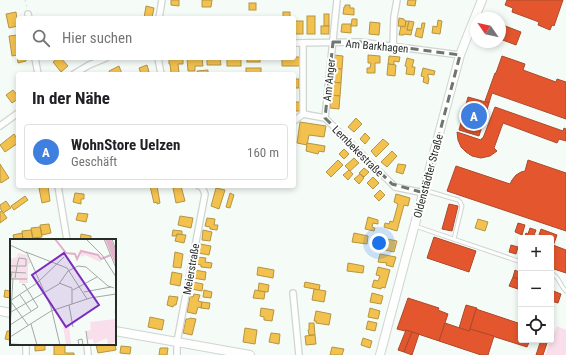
<!DOCTYPE html>
<html lang="de">
<head>
<meta charset="utf-8">
<style>
  body { margin:0; font-family:"Roboto Condensed",sans-serif; background:#f6f6f6; color:#202124 }
  .controls { position:absolute; right:12px; bottom:12px; display:grid; overflow:hidden; border-radius:4px; box-shadow:0 2px 6px #0003 }
  .controls button { width:36px; height:36px; display:grid; place-items:center; padding:0; border:0; border-bottom:1px solid #e0e0e0; background:#fff; color:#202124; font:20px sans-serif }
  .compass { position:absolute; left:470px; top:12px; width:36px; height:36px; border-radius:50%; background:#fff; box-shadow:0 2px 6px #0003; rotate:304deg }
  .you { position:absolute; left:379px; top:243px; width:14px; height:14px; margin:-10px; border:3px solid #fff; border-radius:50%; background:#1a73e8; box-shadow:0 0 0 6px #1a73e833 }
  .badge { display:grid; place-items:center; width:26px; height:26px; border-radius:50%; background:#6e7571; color:#fff; font-size:13px; font-weight:700 }
  .pin { position:absolute; translate:-50% -50%; border:2px solid #fff; box-shadow:0 1px 4px #0006 }
  .list { margin:0; padding:0; list-style:none }
  h2 { display:flex; justify-content:space-between; align-items:center; height:52px; margin:0; padding:0 16px; font-size:17px }
  h2 small { font-size:13px; font-weight:400; color:#757577 }
  .list li { display:grid; grid-template-columns:26px 1fr auto; gap:12px; align-items:center; box-sizing:border-box; height:56px; margin:0 8px 8px; padding:0 8px; border:1px solid #e0e0e0; border-radius:4px }
  .list b { display:block; font-size:15px; white-space:nowrap }
  .list p { margin:0; font-size:13px; white-space:nowrap; color:#757577 }
  .list em { font-size:13px; font-style:normal; color:#757577 }
  .icon { flex:none; width:22px; height:22px; fill:none; stroke:currentColor; stroke-width:2; stroke-linecap:round; stroke-linejoin:round }
  .map { position:relative; flex:none; width:566px; height:355px; overflow:hidden }
  .search { position:absolute; background:#fff; box-shadow:0 2px 6px #0003; left:16px; top:16px; width:280px; height:44px; display:flex; align-items:center; gap:10px; box-sizing:border-box; padding:0 14px; border-radius:4px; color:#757577; font-size:15px }
  .panel { position:absolute; background:#fff; box-shadow:0 2px 6px #0003; left:16px; top:72px; width:280px; height:116px; border-radius:4px }
  .map>svg:first-child { display:block }
  .green { fill:#f9dfeb }
  .homes { fill:#f2c14e; stroke:#b59543 }
  .shops { fill:#e4572e; stroke:#ab4a2c }
  .lines { fill:none; stroke-linecap:round; stroke-linejoin:round }
  .lane-casing { stroke:#cfd5d1; stroke-width:5 }
  .street-casing { stroke:#cfd5d1; stroke-width:8 }
  .secondary-casing { stroke:#cfd5d1; stroke-width:10 }
  .path { stroke:#dcdedd; stroke-width:1; stroke-dasharray:2 3; stroke-linecap:butt }
  .lane { stroke:#fefefe; stroke-width:3 }
  .street { stroke:#fefefe; stroke-width:5.5 }
  .secondary { stroke:#fefefe; stroke-width:8 }
  .marked { fill:none; stroke:#6e7571; stroke-width:3; stroke-dasharray:8 5; stroke-linejoin:round }
  .labels { text-anchor:middle; stroke-width:4; stroke-linejoin:round; paint-order:stroke }
  .street-label { font-size:11px; fill:#262d29; stroke:#fff }
  .inset-river { fill:none; stroke:#e2b0c9; stroke-width:2 }
  .inset-road { fill:none; stroke:#a2a9a5; stroke-width:1 }
  .view { fill:#7b2cbf; fill-opacity:0.15; stroke:#7b2cbf; stroke-width:2 }
  .inset-edge { fill:none; stroke:#262d29; stroke-width:2 }
</style>
</head>
<body>
<div class="map">
<svg width="566" height="355" viewBox="0 0 566 355">
  <rect width="100%" height="100%" fill="#f5fbf7"/>
  <!-- green -->
  <path class="green" d="M557 326 566 330V355H545Z"/>
  <!-- homes -->
  <g class="homes">
    <path d="M171 0H179V6L171 5Z"/>
    <path d="M202 0H212L211 7H202Z"/>
    <path d="M408 0H416L415 6 407 5Z"/>
    <rect x="249" y="3" width="7" height="7"/>
    <path d="M345 5H350V8H354V15L343 14 344 7H345Z"/>
    <path d="M146 6 154 8 152 18H144Z"/>
    <path d="M16 12 18 26 9 28 6 14Z"/>
    <rect x="283" y="12" width="7" height="6"/>
    <rect x="324" y="14" width="5" height="12"/>
    <rect x="307" y="16" width="8" height="18"/>
    <path d="M399 18 404 19V20L406 21 405 27 398 26Z"/>
    <path d="M352 19H357V26H351Z"/>
    <path d="M438 20 442 21 440 34 432 33 433 26 437 27Z"/>
    <rect x="295" y="21" width="8" height="13"/>
    <path d="M406 21H409L407 30H412L411 35 404 34V35H399L401 26 405 27Z"/>
    <path d="M409 21 414 22 412 30H407Z"/>
    <path d="M370 22 380 23 379 35 369 34Z"/>
    <path d="M422 23H425L422 38 415 36 417 28 421 29Z"/>
    <path d="M342 24H351V33L341 32Z"/>
    <rect x="321" y="26" width="8" height="8"/>
    <path d="M18 35V58H26V61L18 63 17 55 12 56 9 36Z"/>
    <path d="M334 55 343 56 342 69H333Z"/>
    <path d="M368 55 380 56V63H375V73H367V68H370L371 63H368Z"/>
    <path d="M389 56 400 57 399 62 394 61V65L388 64Z"/>
    <path d="M294 57H300V66H282V58H294Z"/>
    <path d="M58 58H61L68 66 61 72 53 62Z"/>
    <path d="M169 58H183V64H178L179 73H171L170 64H169Z"/>
    <path d="M187 58H202L203 66H195V71H188Z"/>
    <path d="M207 58H220L221 65H207Z"/>
    <rect x="227" y="58" width="14" height="8"/>
    <rect x="247" y="58" width="13" height="4"/>
    <path d="M407 58 414 60 412 67H415L414 75 406 74 407 67 405 66Z"/>
    <path d="M388 64 396 65 395 76 387 75Z"/>
    <path d="M147 65 149 72 141 74 139 68Z"/>
    <path d="M119 66 122 74H110L109 71Z"/>
    <rect x="246" y="68" width="15" height="6"/>
    <path d="M423 68 435 71 434 75 428 74V77L429 78 428 84 423 82 424 77 421 76Z"/>
    <path d="M333 69H342L341 83 332 82Z"/>
    <path d="M208 70V74H197V71Z"/>
    <rect x="294" y="79" width="5" height="9"/>
    <path d="M332 82 341 83 340 96 331 95Z"/>
    <path d="M13 90 18 96V99L12 103 6 95Z"/>
    <path d="M331 95 340 96 339 109 330 108Z"/>
    <rect x="294" y="102" width="7" height="9"/>
    <path d="M356 118 362 124 354 132 348 127Z"/>
    <path d="M300 122 326 126 324 137 309 135 307 145 297 143Z"/>
    <path d="M365 133 370 138 365 144 360 139Z"/>
    <path d="M14 134 18 140V143L5 152 0 145Z"/>
    <path d="M383 139 389 144 376 157 371 151Z"/>
    <path d="M307 143 325 146 324 152 319 151 318 154 306 151Z"/>
    <path d="M344 149 349 154 344 159 339 154Z"/>
    <path d="M392 151 397 156 387 167 381 162Z"/>
    <path d="M354 158 359 163 350 171 345 166Z"/>
    <path d="M338 160 343 165 331 177 326 172Z"/>
    <path d="M0 164 9 178 1 183 0 181Z"/>
    <path d="M398 164 406 165 403 174 396 172Z"/>
    <path d="M364 168 369 172 364 177 359 173Z"/>
    <path d="M349 170 353 174 348 180 343 175Z"/>
    <path d="M360 174 364 178 359 184 354 179Z"/>
    <path d="M373 177 379 183 373 189 367 183Z"/>
    <path d="M48 186 50 201 42 203 39 188Z"/>
    <path d="M150 186H157L160 203 157 204V202L154 203Z"/>
    <path d="M181 186 185 201 176 203 173 188Z"/>
    <path d="M216 188 225 190 219 209 211 206Z"/>
    <path d="M380 190 385 195 379 201 374 196Z"/>
    <path d="M75 193 84 194V199H81V204L73 202Z"/>
    <path d="M230 193 234 195 230 208 226 207Z"/>
    <path d="M396 194 410 198 408 206 404 205 397 231 384 227 385 223 389 224 390 221 393 222 398 204 394 202Z"/>
    <path d="M25 196 28 200 14 210 11 206Z"/>
    <path d="M6 201 11 208 3 213 0 208V205Z"/>
    <path d="M2 211 7 218 0 223V212Z"/>
    <path d="M78 213 88 214 86 222 76 220Z"/>
    <path d="M180 216 193 218 191 228 178 225Z"/>
    <path d="M368 217 378 220V224L373 223 372 227 375 228 374 231 365 229Z"/>
    <path d="M207 218 215 219 214 225H218L217 230 210 229V227L205 226Z"/>
    <path d="M478 219 488 222 485 231 475 228Z"/>
    <path d="M49 224 51 233 42 235 40 225Z"/>
    <path d="M40 227 42 237 33 238 31 228Z"/>
    <path d="M31 230 33 240H23L22 231Z"/>
    <path d="M173 230 182 231V235L177 234 176 236H172Z"/>
    <path d="M203 230 212 232 210 241 202 240Z"/>
    <path d="M22 233 23 240H14L13 235Z"/>
    <path d="M354 233 368 236 367 244 352 242Z"/>
    <path d="M81 234 91 236V240H80Z"/>
    <path d="M177 234 186 235 184 243 175 241Z"/>
    <path d="M378 237 397 241 394 252 376 248Z"/>
    <path d="M200 244 211 246 209 255 198 253Z"/>
    <path d="M175 252 183 254 181 268 173 267Z"/>
    <path d="M380 254 396 257 393 267 386 265 387 263 378 262Z"/>
    <path d="M197 257 206 258 205 262 212 263 211 268 201 267V265L196 264Z"/>
    <path d="M348 263 364 266 363 273 347 271Z"/>
    <path d="M258 267 274 270 273 278 257 275Z"/>
    <path d="M378 267 390 270 385 288 382 287 381 289 372 287 374 280 378 281 380 276 376 275Z"/>
    <path d="M195 270 206 272 205 280 193 278Z"/>
    <path d="M172 272 182 274 180 286 170 284Z"/>
    <path d="M193 282 203 284 202 291 191 289Z"/>
    <path d="M305 282 320 285 319 290 304 287Z"/>
    <path d="M259 283 269 285 268 292 258 291Z"/>
    <path d="M314 289 326 291 324 302 312 300Z"/>
    <path d="M5 290 10 291V294L11 295V298L4 297Z"/>
    <path d="M204 290 212 292 211 298 203 297Z"/>
    <path d="M255 290 265 292 264 299 253 298Z"/>
    <path d="M372 293 383 296 381 304 370 302Z"/>
    <path d="M194 294 200 295 198 301 202 302 201 308 198 307 196 314 187 312 190 296 193 297Z"/>
    <path d="M169 296 178 297 176 305H174L173 307 167 305Z"/>
    <path d="M202 302 210 303 209 309 201 308Z"/>
    <path d="M261 308 274 310 272 321 264 320V317L260 316Z"/>
    <path d="M370 308 380 311 378 319 368 317Z"/>
    <path d="M316 311 331 314 329 325 316 323V321H314Z"/>
    <path d="M150 317 164 320 162 330 148 327Z"/>
    <path d="M190 318 196 319 192 335 183 333 186 319H189Z"/>
    <path d="M368 321 377 323 375 331 366 329Z"/>
    <path d="M309 323H314L315 335H309L308 330H309Z"/>
    <path d="M11 326 10 340 5 339 7 331H10Z"/>
    <path d="M245 328 257 330 255 344 243 342Z"/>
    <path d="M271 333 280 334 279 344 269 342Z"/>
    <path d="M315 335 316 344 306 345 305 336Z"/>
    <path d="M363 338 372 341 370 348 361 345Z"/>
    <path d="M35 344H45V350L35 351Z"/>
    <path d="M54 344H65V353H74V355H54Z"/>
    <path d="M104 344H115L116 350 98 353 96 345Z"/>
    <path d="M121 346 131 347 130 354 120 353Z"/>
    <path d="M332 347 344 349 342 355H330Z"/>
    <path d="M160 348H168L167 355H159Z"/>
  </g>
  <!-- shops -->
  <g class="shops">
    <path d="M507 0H563L554 26 552 25 550 30 538 25 539 22 512 12 513 8 505 5Z"/>
    <path d="M500 24 521 32 516 45 500 39Z"/>
    <path d="M502 56 525 64 523 70 556 82 557 79 566 82V119L492 93 489 103 485 101 495 73H496Z"/>
    <path d="M468 97 489 103 479 136 459 130Z"/>
    <path d="M495 107 563 131 564 128 566 129V141L559 139 557 143 503 123 494 148 497 151 490 156 481 158 472 156 466 152 461 147 458 140 457 132 481 140 482 138H483Z"/>
    <path d="M528 160 566 173V231L447 191 456 166 510 184 512 180 516 175 521 172 525 171Z"/>
    <path d="M449 204 458 206 452 231 442 229Z"/>
    <path d="M518 223 525 225 522 235 515 232Z"/>
    <path d="M530 228 536 230 533 238H524L526 233 528 234Z"/>
    <path d="M541 229 557 235 551 252V238H538Z"/>
    <path d="M434 237 476 251 469 272 427 258Z"/>
    <path d="M511 245 518 247 516 254 509 252Z"/>
    <path d="M553 245 566 250V273L551 268V252Z"/>
    <path d="M515 270 521 273V280L513 277Z"/>
    <path d="M513 277 521 280V290L509 286Z"/>
    <path d="M551 290 561 294 558 303 551 301Z"/>
    <path d="M408 298 439 308 438 310 448 314 439 341 406 330 405 331 397 329Z"/>
    <path d="M466 305 477 308 469 331 459 328Z"/>
    <path d="M476 309 521 324V340H530L527 347 470 329Z"/>
    <path d="M445 323 469 331 470 329 494 336 488 355H481L439 341Z"/>
    <path d="M406 330 412 332 404 352 398 350Z"/>
    <path d="M412 332 419 334 412 355 404 352Z"/>
    <path d="M541 340H548L543 355H536Z"/>
  </g>
  <g class="lines">
    <!-- lane casing -->
    <g class="lane-casing">
      <g id="lane">
        <path d="M424 190 458 200 460 202 462 206 454 239"/>
        <path d="M415 226 521 262"/>
        <path d="M551 273C560 277 559 285 566 291"/>
      </g>
    </g>
    <!-- street casing -->
    <g class="street-casing">
      <g id="street">
        <path d="M28 14 29 18"/>
        <path d="M159 18 162 0"/>
        <path d="M294 43 360 42 460 55"/>
        <path d="M303 43V114"/>
        <path d="M393 46 394 17 397 0"/>
        <path d="M35 58 38 74"/>
        <path d="M158 58 161 74"/>
        <path d="M74 74 89 65 106 58"/>
        <path d="M325 118 337 0"/>
        <path d="M294 121 303 114 325 118 392 184 395 187 424 193"/>
        <path d="M0 126 18 113"/>
        <path d="M58 186 67 240"/>
        <path d="M293 293 299 355"/>
        <path d="M87 344 88 355"/>
        <path d="M26 355V344"/>
        <path d="M177 355V342L205 194 202 187 199 186"/>
      </g>
    </g>
    <!-- secondary casing -->
    <g class="secondary-casing">
      <g id="secondary">
        <path d="M0 311 11 313"/>
        <path d="M115 331 250 355"/>
        <path d="M380 355 460 55 469 32 482 0"/>
      </g>
    </g>
    <!-- path -->
    <path class="path" d="M25 0 27 8"/>
    <!-- lane -->
    <use href="#lane" class="lane"/>
    <!-- street -->
    <use href="#street" class="street"/>
    <!-- secondary -->
    <use href="#secondary" class="secondary"/>
  </g>
  <!-- marked area -->
  <path class="marked" d="M333 42H360L460 55 424 193 392 184 325 118Z"/>
  <g class="labels">
    <!-- street labels -->
    <g class="street-label">
      <text transform="translate(377 46) rotate(5)" y="4">Am Barkhagen</text>
      <text transform="translate(329 80) rotate(-84)" y="4">Am Anger</text>
      <text transform="translate(358 151) rotate(45)" y="4">Lembekestraße</text>
      <text transform="translate(428 176) rotate(-75)" y="4">Oldenstädter Straße</text>
      <text transform="translate(191 269) rotate(-80)" y="4">Meierstraße</text>
    </g>
  </g>
  <!-- overview -->
  <g transform="translate(10 239)">
    <rect width="106" height="106" fill="#f5fbf7"/>
    <path d="M76 13 87 17 92 24 75 16 71 18 70 13ZM8 14 17 16 21 24 18 25V44H9V40H2L0 61V20L7 18ZM106 71V103L98 106 97 99 84 105 83 100 78 101 76 92 81 91 80 83 106 80 104 72ZM59 85 61 106H56L53 86Z" fill="#f9dfeb"/>
    <path d="M95 0H101L105 9 106 27Z" fill="#e2b0c9"/>
    <path class="inset-river" d="M45 0 56 14 65 15 67 20 71 12 88 16 91 20 101 16"/>
    <path class="inset-road" d="M76 0 92 16 106 38M94 0 106 29M102 0 106 12M0 6 17 14 41 68 50 106M16 13 57 29 77 60M7 26 9 19 16 20V27M0 27H16M0 33 16 34M5 39 7 27M0 40H17M49 44 62 49V65M0 45 2 33M63 51 87 38M74 53 101 48M10 56 21 72M0 62 27 44 54 18M2 64 18 86M59 66 63 88M1 73 49 45 58 32 68 27 76 28 98 47 104 49M21 85 27 106M0 86 28 68 14 45 12 46M0 90 3 39M76 92 78 106M0 98 41 72 80 59 106 55M0 105 21 106M69 106 68 101 72 100 73 106"/>
    <path class="view" d="M54 14 89 66 56 88 22 36Z"/>
    <rect width="106" height="106" class="inset-edge"/>
  </g>
</svg>
<div class="controls">
<button>+</button>
<button>−</button>
<button><svg class="icon" aria-label="locate" viewBox="0 0 24 24"><circle cx="12" cy="12" r="6"/><path d="M12 2v4M12 18v4M2 12h4M18 12h4"/></svg></button>
</div>
<svg class="compass" viewBox="-18 -18 36 36"><path d="M0-13l5 13h-10z" fill="#e53935"/><path d="M0 13l5-13h-10z" fill="#757577"/></svg>
<div class="you"></div>
<div class="pin badge" style="left:474px;top:116px;background:#3f7fe0">A</div>
<div class="search"><svg class="icon" aria-label="search" viewBox="0 0 24 24"><circle cx="10" cy="10" r="6"/><path d="M15 15l6 6"/></svg>Hier suchen</div>
<section class="panel">
<h2>In der Nähe<small></small></h2>
<ul class="list">
<li><span class="badge" style="background:#3f7fe0">A</span><div><b>WohnStore Uelzen</b><p>Geschäft</p></div><em>160 m</em></li>
</ul>
</section>
</div>
</body>
</html>
